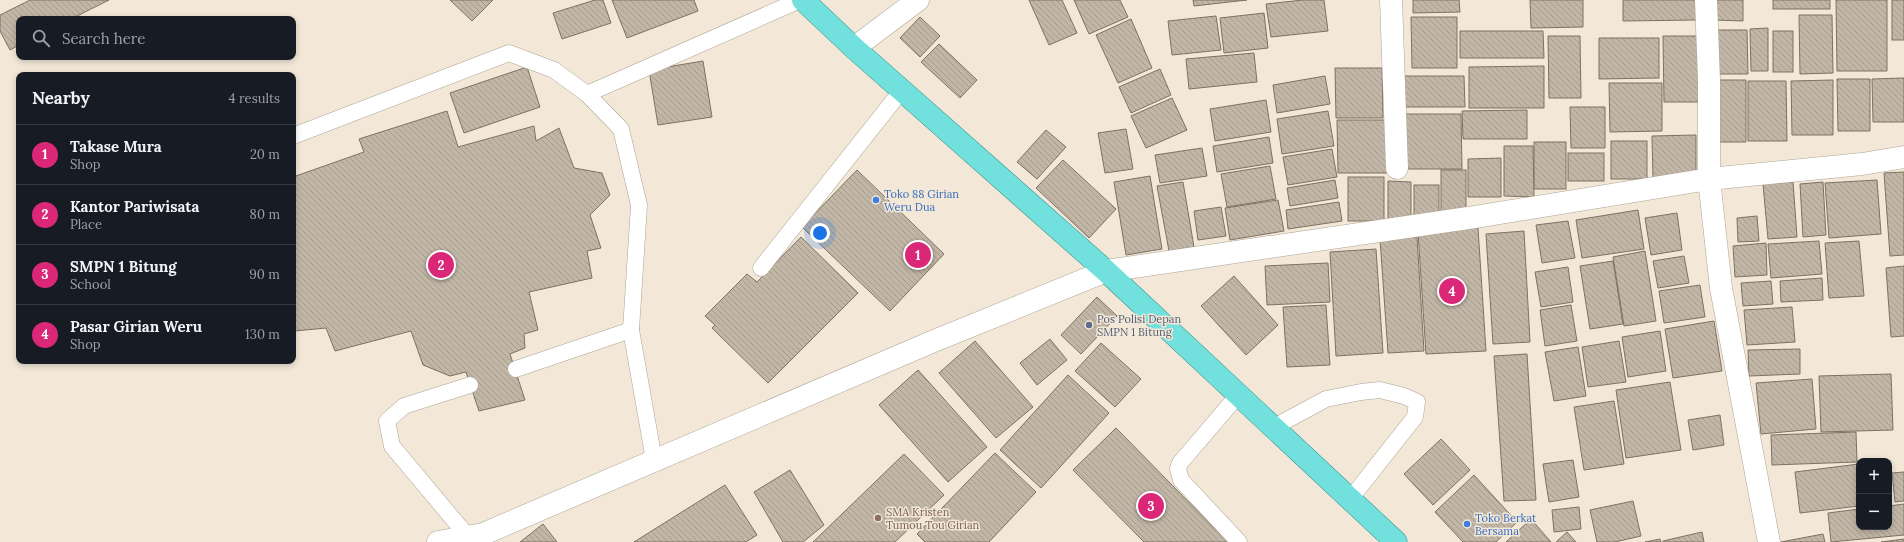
<!DOCTYPE html>
<html lang="en">
<head>
<meta charset="utf-8">
<style>
  body { margin:0; font-family:Lora,serif; background:#242831; color:#f1f3f6 }
  .controls { position:absolute; right:12px; bottom:12px; display:grid; overflow:hidden; border-radius:8px; box-shadow:0 2px 6px #0003 }
  .controls button { width:36px; height:36px; display:grid; place-items:center; padding:0; border:0; border-bottom:1px solid #363941; background:#171b24; color:#f1f3f6; font:20px sans-serif }
  .you { position:absolute; left:820px; top:233px; width:14px; height:14px; margin:-10px; border:3px solid #fff; border-radius:50%; background:#1a73e8; box-shadow:0 0 0 6px #1a73e833 }
  .badge { display:grid; place-items:center; width:26px; height:26px; border-radius:50%; background:#db2777; color:#fff; font-size:13px; font-weight:700 }
  .pin { position:absolute; translate:-50% -50%; border:2px solid #fff; box-shadow:0 1px 4px #0006 }
  .list { margin:0; padding:0; list-style:none }
  h2 { display:flex; justify-content:space-between; align-items:center; height:52px; margin:0; padding:0 16px; font-size:17px }
  h2 small { font-size:13px; font-weight:400; color:#9ea1a6 }
  .list li { display:grid; grid-template-columns:26px 1fr auto; gap:12px; align-items:center; box-sizing:border-box; height:60px; padding:0 16px; border-top:1px solid #363941 }
  .list b { display:block; font-size:15px; white-space:nowrap }
  .list p { margin:0; font-size:13px; white-space:nowrap; color:#9ea1a6 }
  .list em { font-size:13px; font-style:normal; color:#9ea1a6 }
  .icon { flex:none; width:22px; height:22px; fill:none; stroke:currentColor; stroke-width:2; stroke-linecap:round; stroke-linejoin:round }
  .map { position:relative; flex:none; width:1904px; height:542px; overflow:hidden }
  .search { position:absolute; background:#171b24; box-shadow:0 2px 6px #0003; left:16px; top:16px; width:280px; height:44px; display:flex; align-items:center; gap:10px; box-sizing:border-box; padding:0 14px; border-radius:8px; color:#9ea1a6; font-size:15px }
  .panel { position:absolute; background:#171b24; box-shadow:0 2px 6px #0003; left:16px; top:72px; width:280px; height:292px; border-radius:8px }
  .map>svg:first-child { display:block }
  .building { fill:url(#building-back-hatch); stroke:#7c7263 }
  .lines { fill:none; stroke-linecap:round; stroke-linejoin:round }
  .service-casing { stroke:#aea494; stroke-width:17 }
  .minor-casing { stroke:#aea494; stroke-width:23 }
  .trunk-casing { stroke:#38908b; stroke-width:23 }
  .service { stroke:#fff; stroke-width:16 }
  .minor { stroke:#fff; stroke-width:22 }
  .trunk { stroke:#72e0dc; stroke-width:22 }
  .shop-dot { fill:#3f7fe0; stroke:#f3e8d7; stroke-width:1.5 }
  .service-dot { fill:#5c6f8a; stroke:#f3e8d7; stroke-width:1.5 }
  .education-dot { fill:#8d6e63; stroke:#f3e8d7; stroke-width:1.5 }
  .labels { text-anchor:middle; stroke-width:3; stroke-linejoin:round; paint-order:stroke }
  .shop-label { font-size:11px; fill:#366cbe; stroke:#f3e8d7; text-anchor:start }
  .service-label { font-size:11px; fill:#4e5e75; stroke:#f3e8d7; text-anchor:start }
  .education-label { font-size:11px; fill:#785e54; stroke:#f3e8d7; text-anchor:start }
</style>
</head>
<body>
<div class="map">
<svg width="1904" height="542" viewBox="0 0 1904 542">
  <defs>
    <pattern id="building-back-hatch" width="6" height="6" patternUnits="userSpaceOnUse"><rect width="6" height="6" fill="#c2b7a7"/><path d="M-1 5l2 2M0 0l6 6M5-1l2 2" fill="none" stroke="#a69c8e"/></pattern>
  </defs>
  <rect width="100%" height="100%" fill="#f3e8d7"/>
  <!-- building -->
  <g class="building">
    <path d="M30 0H109L71 19H19V45L10 50 0 31V15Z"/>
    <path d="M450 0H493L472 21Z"/>
    <path d="M595 0H603L611 23 562 39 553 13Z"/>
    <path d="M612 0H694L698 11 627 38Z"/>
    <path d="M1029 0H1062L1077 33 1049 45Z"/>
    <path d="M1074 0H1120L1128 17 1089 34Z"/>
    <path d="M1193 0H1247L1194 6Z"/>
    <path d="M1303 0H1324L1328 31 1271 37 1266 4Z"/>
    <path d="M1413 0H1459L1460 12 1413 13Z"/>
    <path d="M1530 0H1583V27L1531 28Z"/>
    <path d="M1623 0H1696V20L1623 21Z"/>
    <path d="M1713 0H1743V21L1714 20Z"/>
    <rect x="1773" y="0" width="57" height="9"/>
    <path d="M1836 0H1887V71H1837Z"/>
    <rect x="1892" y="0" width="12" height="40"/>
    <path d="M1264 13 1268 48 1224 53 1220 18Z"/>
    <path d="M1799 15H1832L1833 73 1800 74Z"/>
    <path d="M1216 16 1221 50 1172 55 1168 21Z"/>
    <path d="M920 17 940 36 920 57 900 38Z"/>
    <path d="M1411 17H1457V68H1412Z"/>
    <path d="M1131 19 1152 68 1118 83 1096 35Z"/>
    <path d="M1768 28V71H1751L1750 29Z"/>
    <path d="M1709 30H1747L1748 74H1710Z"/>
    <path d="M1460 31H1543L1544 58H1460Z"/>
    <rect x="1773" y="31" width="20" height="41"/>
    <path d="M1548 36H1580L1581 98H1549Z"/>
    <path d="M1663 36H1704L1705 102H1664Z"/>
    <path d="M1599 38H1659V78L1599 79Z"/>
    <path d="M939 44 977 80 960 98 921 62Z"/>
    <path d="M1254 53 1257 82 1189 89 1186 59Z"/>
    <path d="M703 61 712 117 658 125 649 70Z"/>
    <path d="M1544 66V108H1469V67Z"/>
    <path d="M527 67 540 107 464 133 450 93Z"/>
    <path d="M1335 68H1382L1383 118H1336Z"/>
    <path d="M1160 69 1171 95 1131 113 1119 87Z"/>
    <path d="M1325 76 1330 104 1277 113 1273 85Z"/>
    <path d="M1399 76H1464L1465 107H1399Z"/>
    <path d="M1904 78V122H1873L1872 79Z"/>
    <path d="M1837 79H1870V131H1838Z"/>
    <path d="M1713 80H1746V142H1714Z"/>
    <path d="M1833 80V135H1792L1791 81Z"/>
    <path d="M1748 81H1786L1787 141H1748Z"/>
    <path d="M1609 83H1662V131L1610 132Z"/>
    <path d="M1172 98 1187 130 1146 148 1131 116Z"/>
    <path d="M1266 100 1271 132 1215 141 1210 109Z"/>
    <path d="M1570 107H1605V148H1571Z"/>
    <path d="M1527 110V139H1463L1462 111Z"/>
    <path d="M447 111 458 147 534 126 536 141 559 128 574 168 602 173 610 195 590 215 601 248 587 251 592 278 529 292 538 330 524 334 525 348 510 354 525 400 479 411 466 372 450 376 423 365 411 331 335 351 326 328 295 331 293 329V177L364 152 359 139Z"/>
    <path d="M1328 111 1334 146 1282 154 1277 119Z"/>
    <path d="M1403 114H1461L1462 169H1404Z"/>
    <path d="M1337 120H1390V173H1338Z"/>
    <path d="M1126 129 1133 169 1105 173 1098 133Z"/>
    <path d="M1046 130 1066 147 1037 179 1017 162Z"/>
    <path d="M1696 135V179H1653L1652 136Z"/>
    <path d="M1269 137 1273 163 1217 172 1213 146Z"/>
    <rect x="1611" y="141" width="36" height="38"/>
    <rect x="1534" y="142" width="32" height="47"/>
    <path d="M1504 146H1533L1534 197 1504 196Z"/>
    <path d="M1202 148 1207 176 1160 183 1155 155Z"/>
    <path d="M1332 149 1337 177 1288 185 1283 157Z"/>
    <rect x="1568" y="153" width="36" height="28"/>
    <path d="M1501 158V197H1468V159Z"/>
    <path d="M1063 160 1116 209 1089 238 1036 188Z"/>
    <path d="M1270 166 1276 199 1227 207 1221 174Z"/>
    <path d="M857 170 944 254 890 311 802 227Z"/>
    <rect x="1441" y="170" width="25" height="46"/>
    <path d="M1904 172V255L1890 256 1884 173Z"/>
    <path d="M1150 176 1162 249 1126 255 1114 182Z"/>
    <rect x="1348" y="177" width="36" height="44"/>
    <path d="M1335 180 1338 198 1290 206 1287 188Z"/>
    <path d="M1877 180 1881 234 1829 238 1825 183Z"/>
    <path d="M1388 181 1411 182V219H1388Z"/>
    <path d="M1183 182 1194 247 1169 251 1157 186Z"/>
    <path d="M1793 182 1797 237 1768 239 1763 184Z"/>
    <path d="M1823 182 1826 235 1803 237 1800 184Z"/>
    <rect x="1414" y="185" width="25" height="31"/>
    <path d="M1278 200 1284 231 1230 240 1225 208Z"/>
    <path d="M1339 202 1342 221 1288 229 1286 210Z"/>
    <path d="M1221 207 1226 236 1198 240 1194 211Z"/>
    <path d="M1638 210 1644 249 1582 258 1576 220Z"/>
    <path d="M1677 213 1682 250 1651 255 1645 218Z"/>
    <path d="M1757 216 1759 241 1738 242 1737 218Z"/>
    <path d="M1568 221 1575 258 1542 263 1536 225Z"/>
    <path d="M1478 228 1486 351 1426 354 1418 232Z"/>
    <path d="M1524 231 1530 342 1493 344 1486 234Z"/>
    <path d="M801 237 858 293 768 383 712 328 715 325 705 316 747 274 757 282Z"/>
    <path d="M1417 237 1424 351 1388 353 1380 239Z"/>
    <path d="M1819 241 1822 274 1771 278 1768 244Z"/>
    <path d="M1859 241 1864 296 1829 298 1825 243Z"/>
    <path d="M1766 243 1767 275 1735 277 1733 246Z"/>
    <path d="M1376 249 1383 353 1336 356 1330 252Z"/>
    <path d="M1645 251 1656 321 1624 326 1613 257Z"/>
    <path d="M1684 256 1689 283 1658 288 1653 261Z"/>
    <path d="M1613 261 1623 324 1590 329 1580 266Z"/>
    <path d="M1328 263 1330 302 1267 305 1265 266Z"/>
    <path d="M1904 266V336L1891 337 1886 268Z"/>
    <path d="M1568 267 1573 302 1541 307 1535 272Z"/>
    <path d="M1234 276 1278 325 1246 355 1201 306Z"/>
    <path d="M1822 278 1823 300 1781 302 1780 281Z"/>
    <path d="M1771 281 1773 304 1743 306 1741 283Z"/>
    <path d="M1700 285 1705 317 1664 323 1659 291Z"/>
    <path d="M1097 297 1117 316 1081 354 1061 335Z"/>
    <path d="M1326 305 1330 365 1287 367 1283 307Z"/>
    <path d="M1571 305 1577 341 1545 346 1540 310Z"/>
    <path d="M1792 307 1795 342 1747 345 1744 310Z"/>
    <path d="M1714 321 1722 371 1673 378 1665 329Z"/>
    <path d="M1660 331 1666 371 1628 377 1622 337Z"/>
    <path d="M1050 339 1067 360 1037 385 1020 363Z"/>
    <path d="M975 341 1033 407 996 438 939 373Z"/>
    <path d="M1619 341 1626 382 1588 387 1582 347Z"/>
    <path d="M1101 343 1141 379 1115 407 1075 371Z"/>
    <path d="M1578 347 1586 396 1554 401 1545 352Z"/>
    <path d="M1800 349V374L1749 376 1748 350Z"/>
    <path d="M1527 354 1536 500 1504 501 1494 356Z"/>
    <path d="M918 370 987 447 948 482 879 405Z"/>
    <path d="M1891 374 1893 430 1821 432 1819 376Z"/>
    <path d="M1068 375 1109 413 1041 488 1000 450Z"/>
    <path d="M1812 379 1816 429 1761 434 1756 383Z"/>
    <path d="M1670 382 1681 450 1626 458 1616 390Z"/>
    <path d="M1614 401 1624 464 1584 470 1574 407Z"/>
    <path d="M1720 415 1724 445 1693 450 1688 420Z"/>
    <path d="M1116 428 1228 542H1144L1073 470Z"/>
    <path d="M1856 432 1857 462 1772 465 1771 435Z"/>
    <path d="M1441 439 1470 470 1433 505 1404 474Z"/>
    <path d="M995 453 1036 492 989 542H925L917 534Z"/>
    <path d="M904 454 944 495 895 542H813Z"/>
    <path d="M1573 460 1579 497 1549 502 1543 464Z"/>
    <path d="M1859 464V506L1800 513 1795 472Z"/>
    <path d="M790 470 824 525 803 542H783L754 492Z"/>
    <path d="M1904 472V501L1895 502 1892 473Z"/>
    <path d="M1474 475 1517 522 1496 542H1463L1435 512Z"/>
    <path d="M725 485 757 535 746 542H634Z"/>
    <path d="M1633 501 1641 536 1615 542H1597L1590 510Z"/>
    <path d="M1904 504V535L1831 542 1828 513 1859 509V527H1889V506Z"/>
    <path d="M1579 507 1581 529 1554 532 1552 510Z"/>
    <path d="M1531 519 1551 542H1506Z"/>
    <path d="M543 524 557 542H520Z"/>
    <path d="M1567 532 1576 542H1556Z"/>
    <path d="M1702 532 1704 542H1663V541Z"/>
    <path d="M1823 534 1825 542H1781Z"/>
    <path d="M1660 539 1661 542H1645Z"/>
    <path d="M1904 539V542H1881Z"/>
  </g>
  <g class="lines">
    <!-- service casing -->
    <g class="service-casing">
      <g id="service">
        <path d="M587 94 800 0"/>
        <path d="M293 136 509 53 554 70 587 94 621 129 639 205 631 330 654 460"/>
        <path d="M761 268 902 90"/>
        <path d="M516 369 631 330"/>
        <path d="M1239 394 1180 463 1178 469 1181 480 1239 542"/>
        <path d="M1274 427 1326 399 1361 392 1380 390 1404 396 1417 402 1415 417 1351 498"/>
        <path d="M469 538 392 446 387 421 404 406 470 385"/>
      </g>
    </g>
    <!-- minor casing -->
    <g class="minor-casing">
      <g id="minor">
        <path d="M1391 0 1397 168"/>
        <path d="M1706 0 1709 80V179L1721 288 1769 542"/>
        <path d="M854 48 918 0"/>
        <path d="M438 542 483 534 934 341 1106 271 1475 217 1709 179 1862 164 1904 157"/>
      </g>
    </g>
    <!-- trunk casing -->
    <g class="trunk-casing">
      <path id="trunk" d="M803 0 854 48 1106 271 1396 542"/>
    </g>
    <!-- service -->
    <use href="#service" class="service"/>
    <!-- minor -->
    <use href="#minor" class="minor"/>
    <!-- trunk -->
    <use href="#trunk" class="trunk"/>
  </g>
  <!-- markers -->
  <g class="shop-dot">
    <circle cx="876" cy="200" r="4"/>
    <circle cx="1467" cy="524" r="4"/>
  </g>
  <circle class="service-dot" cx="1089" cy="325" r="4"/>
  <circle class="education-dot" cx="878" cy="518" r="4"/>
  <g class="labels">
    <!-- shop labels -->
    <g class="shop-label">
      <text x="884" y="198">Toko 88 Girian<tspan x="884" dy="13">Weru Dua</tspan></text>
      <text x="1475" y="522">Toko Berkat<tspan x="1475" dy="13">Bersama</tspan></text>
    </g>
    <!-- service labels -->
    <g class="service-label">
      <text x="1097" y="323">Pos Polisi Depan<tspan x="1097" dy="13">SMPN 1 Bitung</tspan></text>
    </g>
    <!-- education labels -->
    <g class="education-label">
      <text x="886" y="516">SMA Kristen<tspan x="886" dy="13">Tumou Tou Girian</tspan></text>
    </g>
  </g>
</svg>
<div class="controls">
<button>+</button>
<button>−</button>
</div>
<div class="you"></div>
<div class="pin badge" style="left:918px;top:255px">1</div>
<div class="pin badge" style="left:441px;top:265px">2</div>
<div class="pin badge" style="left:1151px;top:506px">3</div>
<div class="pin badge" style="left:1452px;top:291px">4</div>
<div class="search"><svg class="icon" aria-label="search" viewBox="0 0 24 24"><circle cx="10" cy="10" r="6"/><path d="M15 15l6 6"/></svg>Search here</div>
<section class="panel">
<h2>Nearby<small>4 results</small></h2>
<ul class="list">
<li><span class="badge">1</span><div><b>Takase Mura</b><p>Shop</p></div><em>20 m</em></li>
<li><span class="badge">2</span><div><b>Kantor Pariwisata</b><p>Place</p></div><em>80 m</em></li>
<li><span class="badge">3</span><div><b>SMPN 1 Bitung</b><p>School</p></div><em>90 m</em></li>
<li><span class="badge">4</span><div><b>Pasar Girian Weru</b><p>Shop</p></div><em>130 m</em></li>
</ul>
</section>
</div>
</body>
</html>
